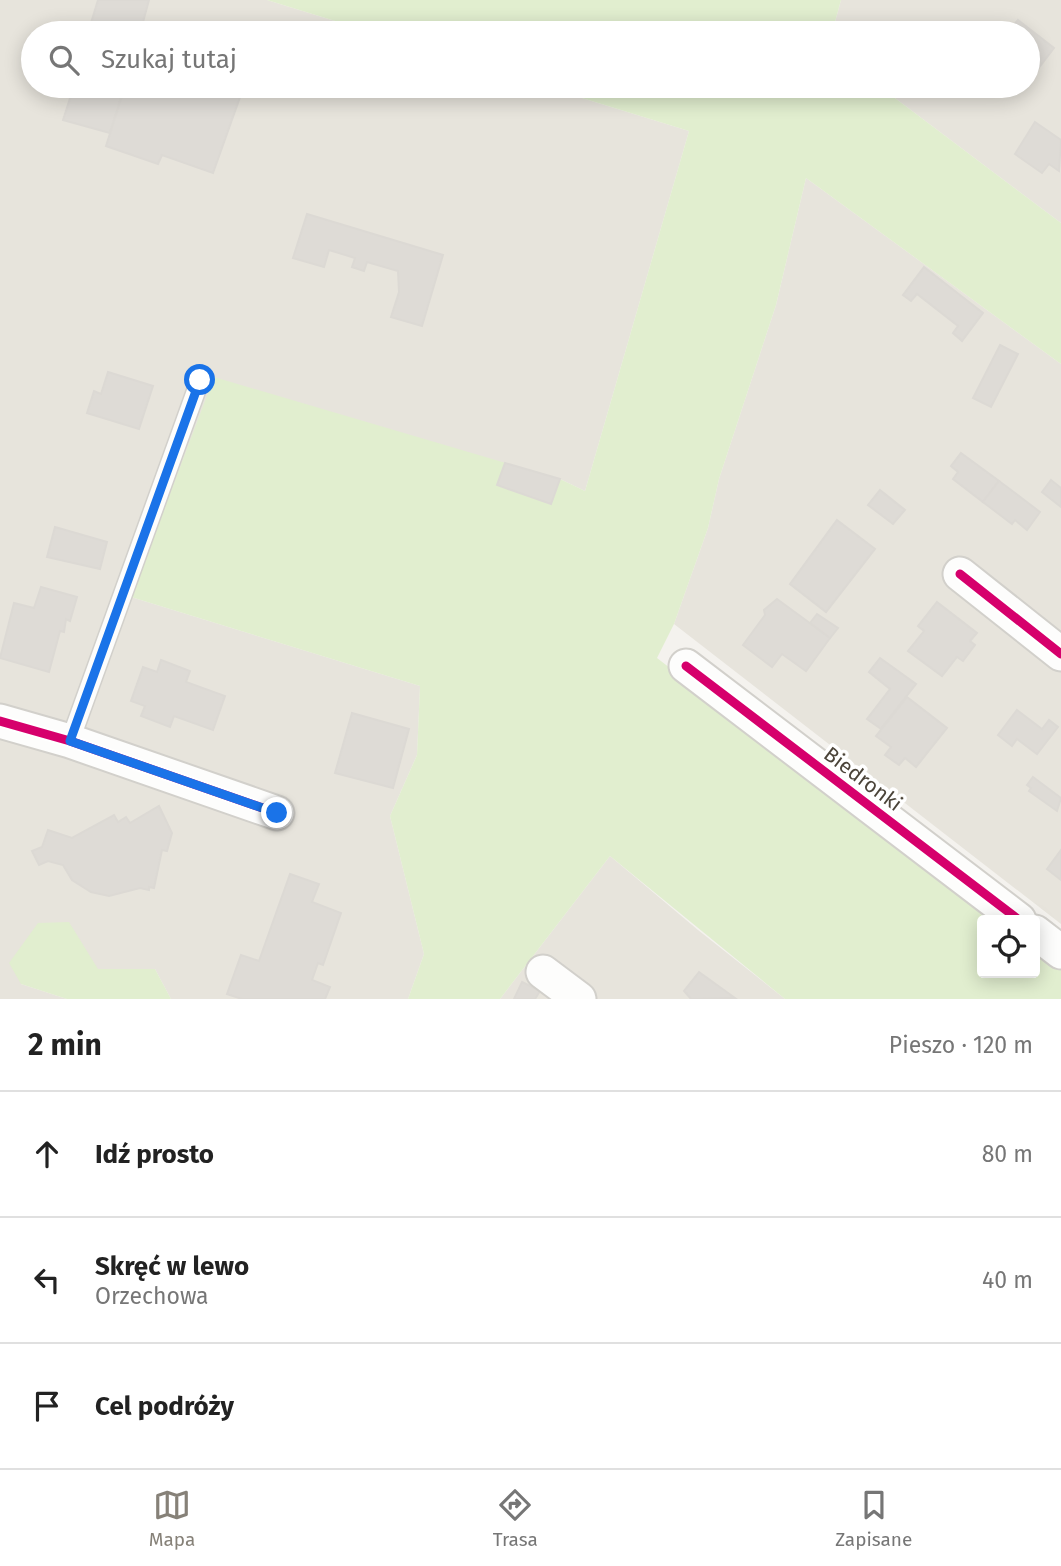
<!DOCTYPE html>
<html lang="pl">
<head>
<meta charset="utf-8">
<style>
  body { margin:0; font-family:"Fira Sans",sans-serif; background:#f2f2f2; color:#222 }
  .controls { position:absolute; right:21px; bottom:21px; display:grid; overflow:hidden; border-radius:7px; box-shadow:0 4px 18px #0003 }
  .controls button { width:63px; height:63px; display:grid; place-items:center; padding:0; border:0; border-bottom:2px solid #e0e0e0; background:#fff; color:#222; font:35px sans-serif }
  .stop { position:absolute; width:21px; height:21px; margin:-16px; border:5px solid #1a73e8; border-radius:50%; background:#fff }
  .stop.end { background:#1a73e8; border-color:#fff; box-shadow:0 2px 7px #0008 }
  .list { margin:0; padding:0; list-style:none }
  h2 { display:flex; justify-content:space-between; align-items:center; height:91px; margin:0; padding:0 28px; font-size:30px }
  h2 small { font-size:23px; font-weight:400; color:#767676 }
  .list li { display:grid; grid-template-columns:46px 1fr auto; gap:21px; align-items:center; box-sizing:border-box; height:126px; padding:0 28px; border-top:2px solid #e0e0e0 }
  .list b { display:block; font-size:26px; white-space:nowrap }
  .list p { margin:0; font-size:23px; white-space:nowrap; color:#767676 }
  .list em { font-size:23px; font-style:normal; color:#767676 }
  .icon { flex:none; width:38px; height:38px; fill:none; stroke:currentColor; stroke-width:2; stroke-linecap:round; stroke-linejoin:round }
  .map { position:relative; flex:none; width:1061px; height:999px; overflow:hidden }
  .search { position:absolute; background:#fff; box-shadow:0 4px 18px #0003; left:21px; right:21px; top:21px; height:77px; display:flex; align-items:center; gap:18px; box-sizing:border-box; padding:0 24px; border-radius:38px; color:#767676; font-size:26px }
  .sheet { height:469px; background:#fff }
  nav { display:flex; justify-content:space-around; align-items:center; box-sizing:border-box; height:98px; border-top:2px solid #e0e0e0; background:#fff; font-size:19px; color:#767676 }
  nav a { display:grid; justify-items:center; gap:4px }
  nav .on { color:#868178 }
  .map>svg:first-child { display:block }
  .residential { fill:#e7e4dc }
  .green { fill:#e1eecf }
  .building { fill:#dedbd6; stroke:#dcd9d4; stroke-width:2 }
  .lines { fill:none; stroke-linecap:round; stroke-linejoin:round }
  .lane-casing { stroke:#d2d0cb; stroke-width:21 }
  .street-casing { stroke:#d2d0cb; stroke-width:37 }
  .lane { stroke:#fdfdfc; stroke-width:18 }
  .street { stroke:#fdfdfc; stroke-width:33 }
  .cycleway-casing { stroke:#fff; stroke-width:13 }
  .cycleway { stroke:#d6006c; stroke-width:9 }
  .route { stroke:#1a73e8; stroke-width:9 }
  .labels { text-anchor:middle; stroke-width:7; stroke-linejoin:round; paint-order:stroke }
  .street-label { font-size:21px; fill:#4b4439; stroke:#fff }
</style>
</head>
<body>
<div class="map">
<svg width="1061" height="999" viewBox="0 0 1061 999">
  <rect width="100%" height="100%" fill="#f4f2ee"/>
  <!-- residential -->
  <g class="residential">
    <path d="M0 0H267L374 33H33V86H543L689 131 585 491 560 479 131 597 420 686 417 755 390 816 424 954 408 999H171L155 969H98L21 984 67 999H0Z"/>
    <path d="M841 0H1061V223L879 86H1028V33H832Z"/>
    <path d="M806 178 1061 364V924L674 624 708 528 719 479 776 305Z"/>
    <path d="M610 856 698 930 785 999H500Z"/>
  </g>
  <!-- green -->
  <g class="green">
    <path d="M267 0H841L832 33H374Z"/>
    <path d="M543 86H879L1061 223V364L806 178 776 305 719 479 708 528 674 624 657 658 997 920H982V973H1035V949L1061 969V999H785L610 856 500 999H408L424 954 390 816 417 755 420 686 131 597 214 377 560 479 585 491 689 131Z"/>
    <path d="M69 922 98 969H155L171 999H67L21 984 9 963 38 923Z"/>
  </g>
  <!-- building -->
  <g class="building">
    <path d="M98 0H149L140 33H127L91 23Z"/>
    <path d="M1018 20 1054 48 1028 82V33H1007Z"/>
    <path d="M74 86H125L110 133 63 120Z"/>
    <path d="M125 86H244L213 173 162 155 158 164 106 146Z"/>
    <path d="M1035 122 1061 140 1059 171 1049 164 1042 173 1015 154Z"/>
    <path d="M307 214 443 255 422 326 391 317 399 292 398 271 367 262 364 271 352 267 355 258 329 250 324 267 293 258Z"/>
    <path d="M924 267 983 313 962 341 953 333 958 326 917 294 911 301 903 295Z"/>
    <path d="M1000 345 1018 354 991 407 973 398Z"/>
    <path d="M108 372 153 386 139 429 87 413 94 391 101 394Z"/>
    <path d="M961 453 999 481 983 502 953 479 958 472 951 466Z"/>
    <path d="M505 463 560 479 551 504 497 485Z"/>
    <path d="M1051 480 1061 488V507L1042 492Z"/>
    <path d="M999 481 1040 512 1027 530 1015 520 1012 524 983 502Z"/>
    <path d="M880 490 905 510 893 524 868 505Z"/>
    <path d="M837 520 875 549 826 612 790 584Z"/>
    <path d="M55 527 107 542 100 569 47 557Z"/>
    <path d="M41 587 77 597 70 621 66 619 64 632 60 631 49 672 0 658 14 603 34 608Z"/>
    <path d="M777 599 830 638 806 671 782 654 772 667 743 645 765 615 764 610Z"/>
    <path d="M937 602 977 633 970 641 975 645 963 661 957 657 942 676 908 651 924 631 918 626Z"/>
    <path d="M817 614 838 628 830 638 810 623Z"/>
    <path d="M880 658 916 684 881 729 867 719 890 689 869 672Z"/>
    <path d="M161 660 190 671 186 682 225 696 213 730 174 716 170 727 141 716 145 706 131 701 143 667 157 672Z"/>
    <path d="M907 697 947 728 916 767 905 758 899 765 885 755 891 747 876 736Z"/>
    <path d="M1017 710 1042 729 1049 720 1058 727 1037 754 1017 739 1012 746 998 735Z"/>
    <path d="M352 713 409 729 393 788 335 773Z"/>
    <path d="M1033 777 1061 798 1057 811 1029 791 1031 788 1027 785Z"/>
    <path d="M159 806 172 833 167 851 162 850 154 888 149 887V890L140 888 109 896 91 892 72 880 63 865 48 861 39 865 32 851 42 847 48 830 72 838 114 815 118 822 126 817 130 823Z"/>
    <path d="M1061 850V880L1047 869Z"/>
    <path d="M290 874 319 884 312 902 341 913 323 965 318 963 312 980 330 987 325 999H242L227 994 241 955 259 961Z"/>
    <path d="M699 972 735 998 691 999 684 991Z"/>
    <path d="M522 982 540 991 535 999H514Z"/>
  </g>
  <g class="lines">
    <!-- lane casing -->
    <g class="lane-casing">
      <path id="lane" d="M70 741 200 380"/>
    </g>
    <!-- street casing -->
    <g class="street-casing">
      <g id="street">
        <path d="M960 574 1061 654"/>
        <path d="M686 666 1019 920"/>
        <path d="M0 721 70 741 277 813"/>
        <path d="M1035 932 1061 952"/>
        <path d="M543 972 579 999"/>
      </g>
    </g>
    <!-- lane -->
    <use href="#lane" class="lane"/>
    <!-- street -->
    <use href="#street" class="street"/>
    <!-- cycleway casing -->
    <g class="cycleway-casing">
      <g id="cycleway">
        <path d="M960 574 1061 654"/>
        <path d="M686 666 1019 920"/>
        <path d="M0 721 70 741 277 813"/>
      </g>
    </g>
    <!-- cycleway -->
    <use href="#cycleway" class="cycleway"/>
  </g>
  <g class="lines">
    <!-- route -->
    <path class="route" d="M200 380 70 741 277 813"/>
  </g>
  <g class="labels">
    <!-- street labels -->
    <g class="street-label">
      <text transform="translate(863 779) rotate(37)" y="7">Biedronki</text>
    </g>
  </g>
</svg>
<div class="controls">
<button><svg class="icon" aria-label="locate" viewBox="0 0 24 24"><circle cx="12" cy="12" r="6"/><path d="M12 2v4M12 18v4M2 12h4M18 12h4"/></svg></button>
</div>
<div class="stop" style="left:200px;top:380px"></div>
<div class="stop end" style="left:277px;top:813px"></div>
<div class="search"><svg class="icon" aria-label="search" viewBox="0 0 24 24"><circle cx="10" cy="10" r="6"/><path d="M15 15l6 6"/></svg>Szukaj tutaj</div>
</div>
<section class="sheet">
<h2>2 min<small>Pieszo · 120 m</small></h2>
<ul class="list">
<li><svg class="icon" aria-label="ahead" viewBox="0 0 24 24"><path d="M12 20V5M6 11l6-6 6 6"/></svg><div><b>Idź prosto</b></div><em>80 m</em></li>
<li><svg class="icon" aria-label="left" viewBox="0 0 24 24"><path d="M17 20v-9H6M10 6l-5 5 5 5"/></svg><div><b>Skręć w lewo</b><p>Orzechowa</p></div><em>40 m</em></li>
<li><svg class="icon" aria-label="arrive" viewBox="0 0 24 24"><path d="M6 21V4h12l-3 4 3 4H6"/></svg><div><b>Cel podróży</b></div></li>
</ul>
</section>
<nav>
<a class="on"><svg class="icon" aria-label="map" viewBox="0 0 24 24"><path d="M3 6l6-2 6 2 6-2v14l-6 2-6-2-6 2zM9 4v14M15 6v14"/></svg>Mapa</a>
<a><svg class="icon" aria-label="directions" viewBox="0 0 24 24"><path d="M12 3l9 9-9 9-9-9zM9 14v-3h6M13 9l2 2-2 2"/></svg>Trasa</a>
<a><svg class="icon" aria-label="saved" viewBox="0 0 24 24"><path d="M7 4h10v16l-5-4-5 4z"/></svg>Zapisane</a>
</nav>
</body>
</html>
